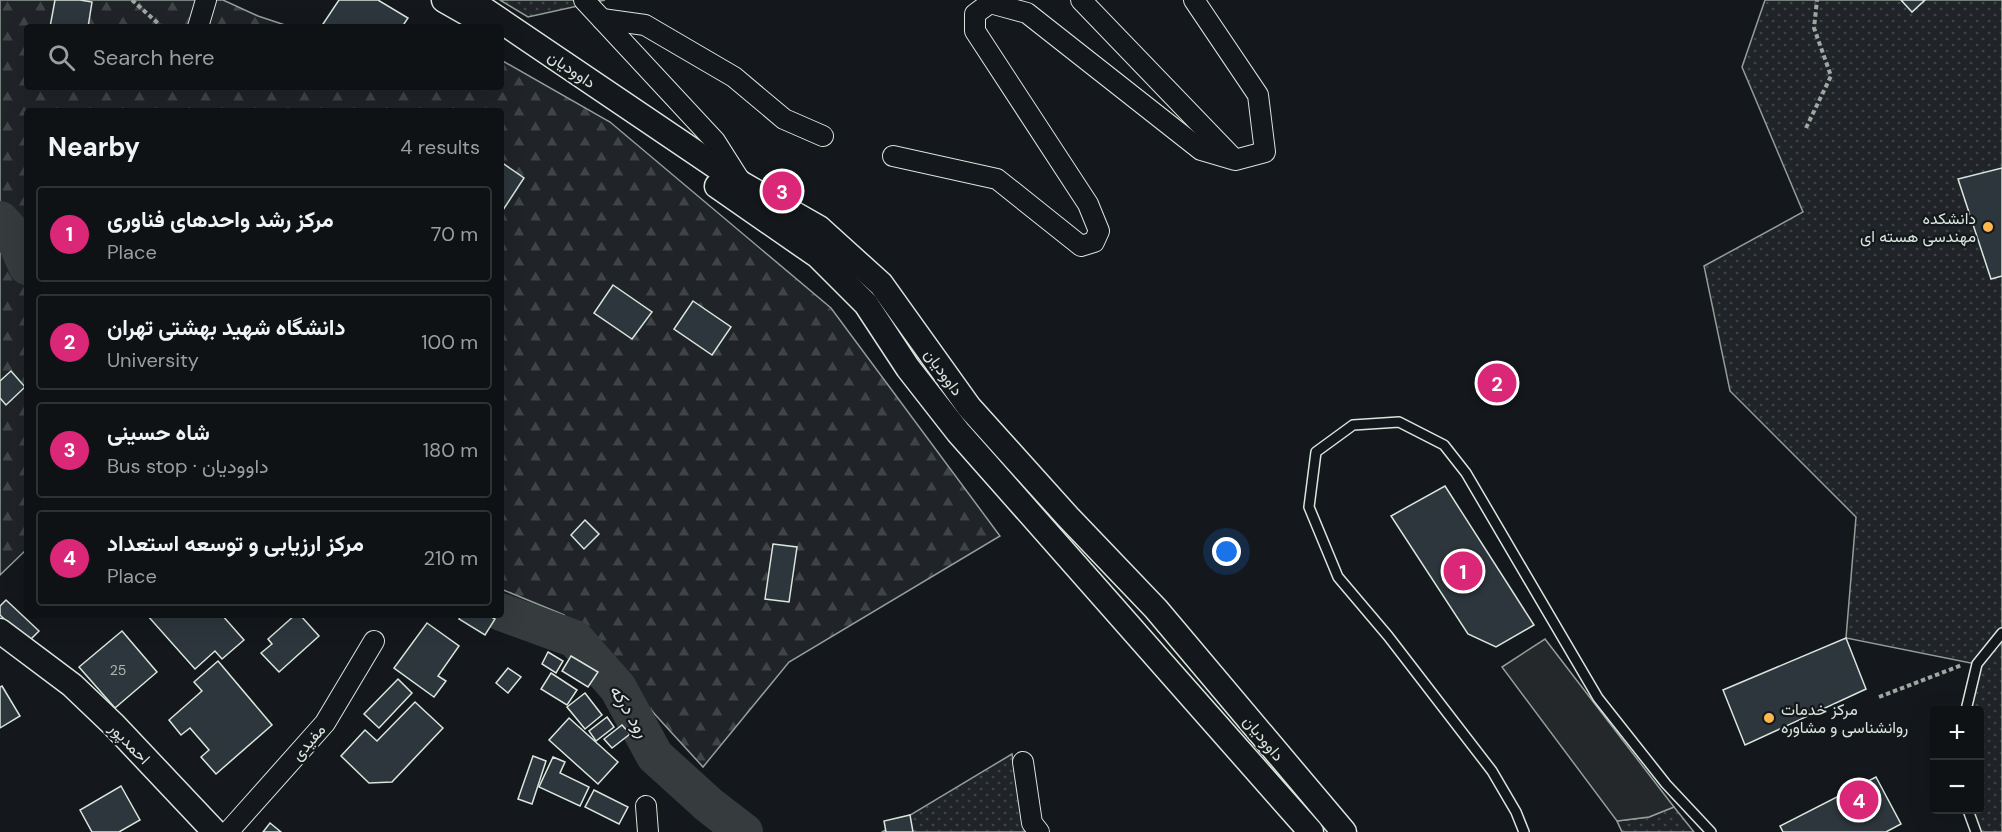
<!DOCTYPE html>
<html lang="en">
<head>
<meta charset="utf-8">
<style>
  body { margin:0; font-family:"DM Sans",Vazirmatn,sans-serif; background:#1d2022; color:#f1f3f6 }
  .controls { position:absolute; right:18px; bottom:18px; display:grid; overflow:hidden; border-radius:6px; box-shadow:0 6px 24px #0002 }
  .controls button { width:54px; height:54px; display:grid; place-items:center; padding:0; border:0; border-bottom:2px solid #2f3234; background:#0f1215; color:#f1f3f6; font:30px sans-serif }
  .you { position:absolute; left:1227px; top:552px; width:21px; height:21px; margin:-15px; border:4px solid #fff; border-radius:50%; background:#1a73e8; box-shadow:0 0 0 9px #1a73e833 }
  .badge { display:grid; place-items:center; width:39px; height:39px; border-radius:50%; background:#db2777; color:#fff; font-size:20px; font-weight:700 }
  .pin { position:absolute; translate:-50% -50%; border:3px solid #fff; box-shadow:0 2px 6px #0006 }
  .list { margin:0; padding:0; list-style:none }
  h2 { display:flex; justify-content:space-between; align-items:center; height:78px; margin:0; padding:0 24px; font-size:26px }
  h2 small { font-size:20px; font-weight:400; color:#9b9ea0 }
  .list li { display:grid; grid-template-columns:39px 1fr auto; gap:18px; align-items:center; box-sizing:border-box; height:96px; margin:0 12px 12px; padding:0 12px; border:2px solid #2f3234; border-radius:6px }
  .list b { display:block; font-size:22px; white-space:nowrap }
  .list p { margin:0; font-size:20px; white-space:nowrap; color:#9b9ea0 }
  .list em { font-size:20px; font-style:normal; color:#9b9ea0 }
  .icon { flex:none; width:33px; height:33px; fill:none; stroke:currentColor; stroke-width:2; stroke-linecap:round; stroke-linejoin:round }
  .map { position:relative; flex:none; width:2002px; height:832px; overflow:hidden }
  .search { position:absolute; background:#0f1215; box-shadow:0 6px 24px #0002; left:24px; top:24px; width:480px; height:66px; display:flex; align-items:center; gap:15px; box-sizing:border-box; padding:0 21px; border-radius:6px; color:#9b9ea0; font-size:22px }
  .panel { position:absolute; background:#0f1215; box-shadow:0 6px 24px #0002; left:24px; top:108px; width:480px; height:510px; border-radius:6px }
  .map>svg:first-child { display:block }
  .grass { fill:url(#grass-dots); stroke:#939e99; stroke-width:1.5 }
  .forest { fill:url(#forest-firs); stroke:#939e99; stroke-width:1.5 }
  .parking { fill:#24282b; stroke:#939e99; stroke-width:1.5 }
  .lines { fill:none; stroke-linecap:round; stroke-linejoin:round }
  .river { stroke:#363b3e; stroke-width:38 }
  .building { fill:#2c363c; stroke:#d8e6dc; stroke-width:1.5 }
  .service-casing { stroke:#d8e6dc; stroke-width:12 }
  .minor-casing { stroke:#d8e6dc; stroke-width:22 }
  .tertiary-casing { stroke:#d8e6dc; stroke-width:27 }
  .path { stroke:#9da8a2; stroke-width:4; stroke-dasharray:4.5 3; stroke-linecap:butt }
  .service { stroke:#14181c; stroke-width:9 }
  .minor { stroke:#14181c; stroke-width:20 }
  .tertiary { stroke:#14181c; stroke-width:24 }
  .poi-dot { fill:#ffb74d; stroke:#14181c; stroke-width:2 }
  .labels { text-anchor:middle; stroke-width:4.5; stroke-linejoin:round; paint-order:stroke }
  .number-label { font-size:14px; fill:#adbab4 }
  .street-label { font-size:16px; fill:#d8e6dc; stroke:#14181c }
  .poi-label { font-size:16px; fill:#d8e6dc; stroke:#14181c; text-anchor:end }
  .water-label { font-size:18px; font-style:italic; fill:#d8e6dc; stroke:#14181c }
</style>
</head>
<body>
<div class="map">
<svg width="2002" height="832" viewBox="0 0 2002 832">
  <defs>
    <pattern id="grass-dots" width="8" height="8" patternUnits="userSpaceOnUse" patternTransform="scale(1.5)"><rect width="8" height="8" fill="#202428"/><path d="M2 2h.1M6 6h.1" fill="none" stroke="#404447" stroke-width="1.8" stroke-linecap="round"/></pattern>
    <pattern id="forest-firs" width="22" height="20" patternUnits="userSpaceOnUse" patternTransform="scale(1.5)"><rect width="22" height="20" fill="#202428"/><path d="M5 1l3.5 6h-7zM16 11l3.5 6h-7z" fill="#404447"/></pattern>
  </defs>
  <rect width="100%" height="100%" fill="#14181c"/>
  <!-- grass -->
  <g class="grass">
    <path d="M500 0H605L528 17Z"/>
    <path d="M1765 0H1901L1912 12 1925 0H2002V832H1976L1968 810H1980V710H1966L1976 664 1846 638 1856 517 1730 391 1704 266 1803 212 1742 67Z"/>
    <path d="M1012 754 1022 816 1029 832H882Z"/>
    <path d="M1674 807 1694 832H1622L1617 821 1649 817Z"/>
  </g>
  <!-- forest -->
  <path class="forest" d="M0 0H223L258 16 291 27H27V87H501V60L610 122 831 308 1000 536 789 662 703 767 564 615 501 589V111H27V549L0 575Z"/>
  <!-- parking -->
  <path class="parking" d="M1545 639 1674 807 1649 817 1617 821 1502 667Z"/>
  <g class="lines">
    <!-- river -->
    <g class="river">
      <path d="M0 220 13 234 27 266"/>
      <path d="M501 612 575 639 618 688 655 756 709 805 744 832"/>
    </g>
  </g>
  <!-- building -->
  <g class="building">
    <path d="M55 0H80L92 2 88 27H50Z"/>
    <path d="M339 0H378L408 18 402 27H321Z"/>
    <path d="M1901 0H1925L1912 12Z"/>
    <path d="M501 162 524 178 501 213Z"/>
    <path d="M2002 168V276L1991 279 1958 179Z"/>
    <path d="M613 285 652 312 632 339 594 313Z"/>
    <path d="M693 301 731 327 712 355 674 329Z"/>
    <path d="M11 371 25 387 6 405 0 398V381Z"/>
    <path d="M1445 486 1534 625 1496 647 1468 634 1391 516Z"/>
    <path d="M585 520 599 534 584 549 571 535Z"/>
    <path d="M773 544 797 547 789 602 765 599Z"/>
    <path d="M6 600 39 631 28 642 0 615V606Z"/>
    <path d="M147 615H222L244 640 222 659 215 651 195 669Z"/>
    <path d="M295 615H300L319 636 279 672 261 653 272 644 268 639Z"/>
    <path d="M461 615H488L495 619 485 635 459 619Z"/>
    <path d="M427 623 459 646 438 676 446 681 434 697 394 668Z"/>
    <path d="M122 631 157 672 115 708 79 667Z"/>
    <path d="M1846 638 1866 689 1745 745 1723 690Z"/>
    <path d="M548 652 563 661 556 673 542 664Z"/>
    <path d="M571 656 598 672 588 687 562 671Z"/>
    <path d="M218 661 272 725 216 774 201 757 209 750 190 728 181 735 169 720 202 691 194 682Z"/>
    <path d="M508 668 521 677 508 693 496 683Z"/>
    <path d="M551 673 577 690 567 705 541 689Z"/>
    <path d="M398 679 412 693 379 728 364 714Z"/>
    <path d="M2 686 20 716 0 728V687Z"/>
    <path d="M585 693 602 715 585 729 567 707Z"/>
    <path d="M415 702 443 728 392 782 369 783 341 756 365 730 377 741Z"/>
    <path d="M607 717 614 727 596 741 589 731Z"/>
    <path d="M569 718 618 762 598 784 549 740Z"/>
    <path d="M622 725 630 734 612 748 604 739Z"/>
    <path d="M533 756 546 761 532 804 518 799Z"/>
    <path d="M553 757 565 762 560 773 589 787 580 806 539 787Z"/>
    <path d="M1876 777 1901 824 1886 832H1783L1780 826Z"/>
    <path d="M121 786 140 820 119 832H92L80 810Z"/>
    <path d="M594 790 628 807 619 824 585 807Z"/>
    <path d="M910 815 913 832H886L884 821Z"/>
    <path d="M270 823 281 832H263Z"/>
  </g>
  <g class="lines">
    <!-- service casing -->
    <g class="service-casing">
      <g id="service">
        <path d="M1966 710 1977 664 2002 633"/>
        <path d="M1968 810 1976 832"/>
        <path d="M1524 832 1516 812 1492 771 1388 636 1338 577 1309 507 1316 452 1353 425 1399 422 1444 445 1466 473 1598 698 1666 784 1711 832"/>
      </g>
    </g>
    <!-- minor casing -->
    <g class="minor-casing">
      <g id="minor">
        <path d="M584 0 715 141 741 182"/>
        <path d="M1081 0 1233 158"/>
        <path d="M602 19 645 25 734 77 784 119 823 136"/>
        <path d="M198 27 206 0"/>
        <path d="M893 156 997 179 1081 246 1094 242 1099 231 1088 204 975 31V14L990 3 1027 13 1201 150 1235 160 1265 152 1258 95 1194 0"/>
        <path d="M1023 762 1032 823 1039 832"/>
        <path d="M646 806 648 832"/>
        <path d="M228 832 325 723 374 641"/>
      </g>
    </g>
    <!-- tertiary casing -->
    <g class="tertiary-casing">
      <g id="tertiary">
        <path d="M444 0 481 21"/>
        <path d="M470 0 742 184 819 228 881 284 969 407 1068 517 1156 609 1344 832"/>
        <path d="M717 186 818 256 866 304 908 368 958 432 1311 832"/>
        <path d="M0 631 72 685 114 725 215 832"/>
      </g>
    </g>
    <!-- path -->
    <g class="path">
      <path d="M132 0 162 27"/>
      <path d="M1806 128 1831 76 1814 28 1817 0"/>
      <path d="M1879 697 1962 665"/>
    </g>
    <!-- service -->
    <use href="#service" class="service"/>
    <!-- minor -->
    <use href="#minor" class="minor"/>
    <!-- tertiary -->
    <use href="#tertiary" class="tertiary"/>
  </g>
  <!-- markers -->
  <g class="poi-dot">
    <circle cx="1988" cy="227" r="6"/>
    <circle cx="1769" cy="718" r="6"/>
  </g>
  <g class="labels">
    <!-- number labels -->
    <g class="number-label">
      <text x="118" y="675">25</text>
    </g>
    <!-- street labels -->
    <g class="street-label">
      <text transform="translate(572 69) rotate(34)" y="6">داوودیان</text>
      <text transform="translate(944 372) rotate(54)" y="6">داوودیان</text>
      <text transform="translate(1264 738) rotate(50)" y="6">داوودیان</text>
      <text transform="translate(308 742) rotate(-49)" y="6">مفیدی</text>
      <text transform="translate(130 743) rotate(46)" y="6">احمدپور</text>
    </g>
    <!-- poi labels -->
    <g class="poi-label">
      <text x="1976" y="224">دانشکده<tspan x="1976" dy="18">مهندسی هسته ای</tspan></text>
      <text x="1781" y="715" text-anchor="start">مرکز خدمات<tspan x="1781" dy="18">روانشناسی و مشاوره</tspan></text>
    </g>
    <!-- water labels -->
    <g class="water-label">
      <text transform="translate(629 711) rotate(59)" y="6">رود درکه</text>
    </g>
  </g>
</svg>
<div class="controls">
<button>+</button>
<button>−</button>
</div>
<div class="you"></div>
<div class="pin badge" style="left:1463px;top:571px">1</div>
<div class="pin badge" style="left:1497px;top:383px">2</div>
<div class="pin badge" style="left:782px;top:191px">3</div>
<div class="pin badge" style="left:1859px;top:800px">4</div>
<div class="search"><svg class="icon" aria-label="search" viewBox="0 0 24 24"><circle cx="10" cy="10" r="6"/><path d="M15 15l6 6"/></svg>Search here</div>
<section class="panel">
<h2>Nearby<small>4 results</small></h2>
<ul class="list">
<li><span class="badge">1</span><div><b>مرکز رشد واحدهای فناوری</b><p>Place</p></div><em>70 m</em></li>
<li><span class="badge">2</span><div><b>دانشگاه شهید بهشتی تهران</b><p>University</p></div><em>100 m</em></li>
<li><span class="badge">3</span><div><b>شاه حسینی</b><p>Bus stop · داوودیان</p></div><em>180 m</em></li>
<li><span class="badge">4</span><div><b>مرکز ارزیابی و توسعه استعداد</b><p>Place</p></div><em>210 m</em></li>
</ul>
</section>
</div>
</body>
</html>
